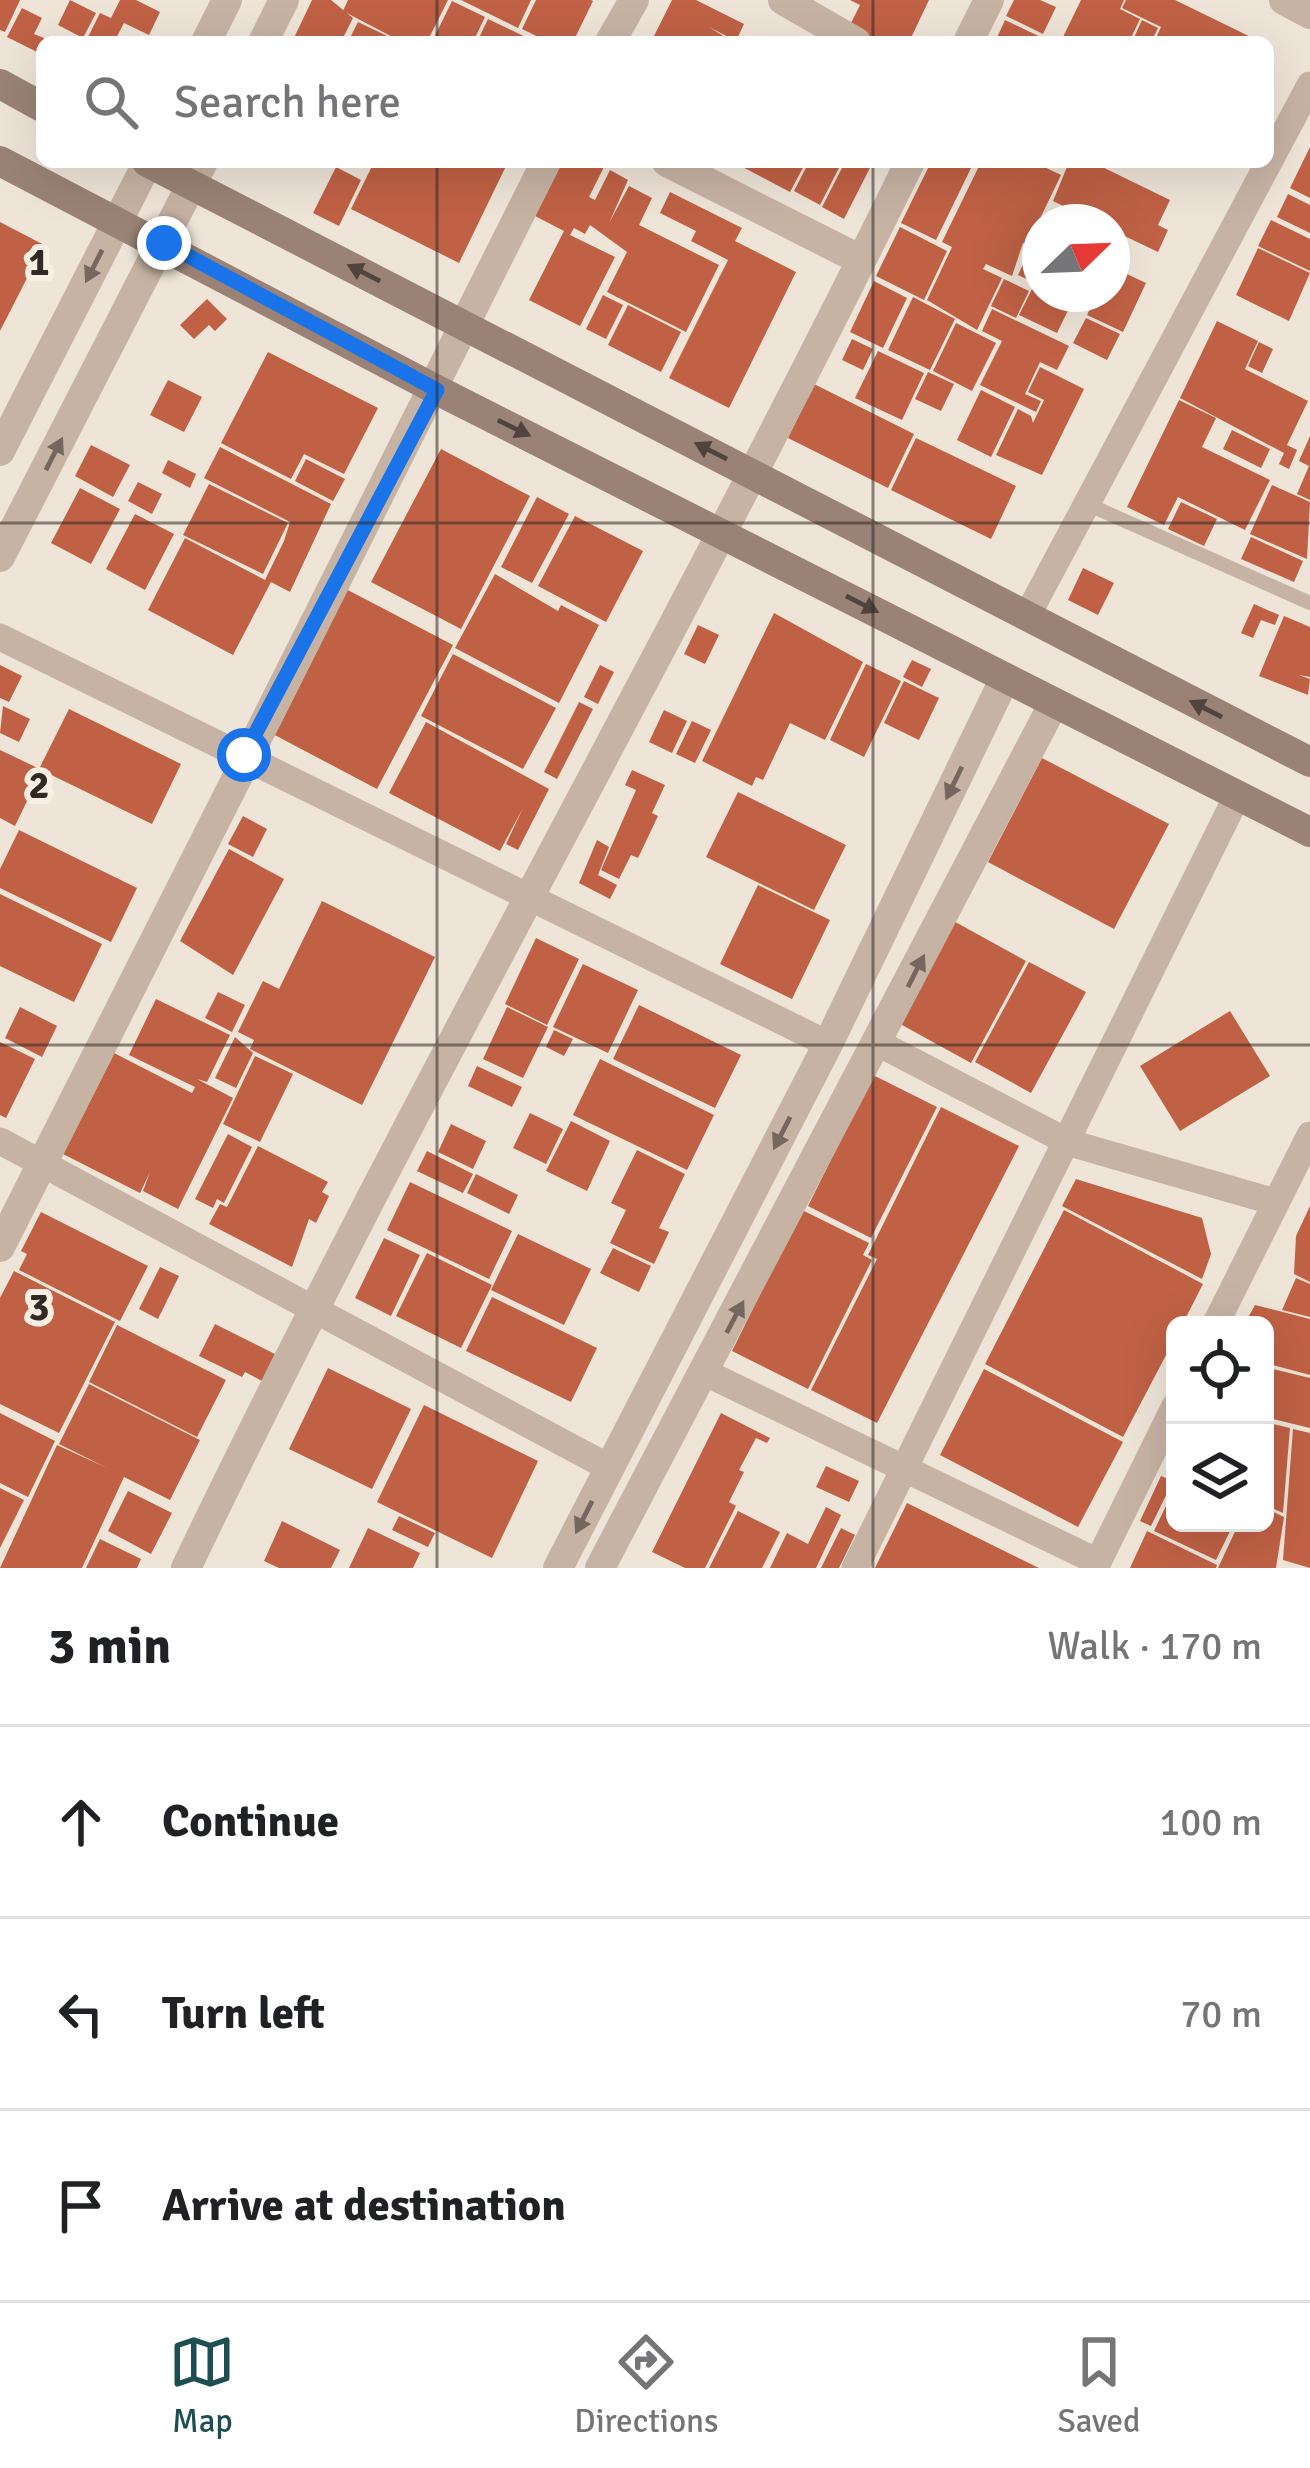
<!DOCTYPE html>
<html lang="en">
<head>
<meta charset="utf-8">
<style>
  body { margin:0; font-family:Signika,sans-serif; background:#f2f2f2; color:#202124 }
  .controls { position:absolute; right:36px; bottom:36px; display:grid; overflow:hidden; border-radius:18px; box-shadow:0 12px 48px #0002 }
  .controls button { width:108px; height:108px; display:grid; place-items:center; padding:0; border:0; border-bottom:3px solid #e0e0e0; background:#fff; color:#202124; font:60px sans-serif }
  .compass { position:absolute; left:1022px; top:204px; width:108px; height:108px; border-radius:50%; background:#fff; box-shadow:0 12px 48px #0002; rotate:67deg }
  .stop { position:absolute; width:36px; height:36px; margin:-27px; border:9px solid #1a73e8; border-radius:50%; background:#fff }
  .stop.end { background:#1a73e8; border-color:#fff; box-shadow:0 3px 12px #0008 }
  .list { margin:0; padding:0; list-style:none }
  h2 { display:flex; justify-content:space-between; align-items:center; height:156px; margin:0; padding:0 48px; font-size:51px }
  h2 small { font-size:39px; font-weight:400; color:#757577 }
  .list li { display:grid; grid-template-columns:78px 1fr auto; gap:36px; align-items:center; box-sizing:border-box; height:192px; padding:0 48px; border-top:3px solid #e0e0e0 }
  .list b { display:block; font-size:45px; white-space:nowrap }
  .list em { font-size:39px; font-style:normal; color:#757577 }
  .icon { flex:none; width:66px; height:66px; fill:none; stroke:currentColor; stroke-width:2; stroke-linecap:round; stroke-linejoin:round }
  .map { position:relative; flex:none; width:1310px; height:1568px; overflow:hidden }
  .search { position:absolute; background:#fff; box-shadow:0 12px 48px #0002; left:36px; right:36px; top:36px; height:132px; display:flex; align-items:center; gap:30px; box-sizing:border-box; padding:0 42px; border-radius:18px; color:#757577; font-size:45px }
  .sheet { height:732px; background:#fff }
  nav { display:flex; justify-content:space-around; align-items:center; box-sizing:border-box; height:168px; border-top:3px solid #e0e0e0; background:#fff; font-size:33px; color:#757577 }
  nav a { display:grid; justify-items:center; gap:6px }
  nav .on { color:#1d4f52 }
  .map>svg:first-child { display:block }
  .building { fill:#c06145 }
  .lines { fill:none; stroke-linecap:round; stroke-linejoin:round }
  .service { stroke:#c7b3a4; stroke-width:14 }
  .minor { stroke:#c7b3a4; stroke-width:27 }
  .tertiary { stroke:#c7b3a4; stroke-width:30 }
  .secondary { stroke:#9a8376; stroke-width:30 }
  .oneway { fill:#75675f }
  .oneway2 { fill:#51443e }
  .route { stroke:#1a73e8; stroke-width:15 }
  .grid { fill:none; stroke:#322926; stroke-width:3; stroke-opacity:0.55 }
  .grid-label { font-size:39px; text-anchor:middle; font-weight:bold; fill:#322926; stroke:#f8eee3; stroke-width:12; stroke-linejoin:round; paint-order:stroke }
</style>
</head>
<body>
<div class="map">
<svg width="1310" height="1568" viewBox="0 0 1310 1568">
  <rect width="100%" height="100%" fill="#efe4d8"/>
  <!-- building -->
  <g class="building">
    <path d="M0 0H20L5 32 0 30Z"/>
    <path d="M70 0 96 13 83 38 58 25Z"/>
    <path d="M120 0H136L160 12 149 35 124 23 114 42 87 39 100 13 111 18Z"/>
    <path d="M312 0H331L353 18 341 42H292Z"/>
    <path d="M348 0H448L427 42H402L343 11Z"/>
    <path d="M461 0H531L518 28Z"/>
    <path d="M536 0H591L593 1 573 42H549L522 29Z"/>
    <path d="M672 0H696L744 24 736 41 709 27 733 42H651Z"/>
    <path d="M850 0H929L909 42H874L848 29 860 5Z"/>
    <path d="M1014 0H1040L1056 7 1043 34 1006 16Z"/>
    <path d="M1081 0H1124L1120 9 1140 19 1129 42 1062 39Z"/>
    <path d="M1126 0H1175L1261 42H1154L1161 27 1122 8Z"/>
    <path d="M452 1 485 17 473 42H432Z"/>
    <path d="M22 8 42 18 34 34 44 38 37 52 7 37Z"/>
    <path d="M488 19 536 42H477Z"/>
    <path d="M1005 20 1051 42H995Z"/>
    <path d="M1142 20 1158 28 1151 42H1132Z"/>
    <path d="M358 22 400 42H348Z"/>
    <path d="M1310 147V198L1290 188Z"/>
    <path d="M374 162H508L459 263 351 209Z"/>
    <path d="M562 162 604 167 589 197 595 200 610 170 628 180 609 223 629 186 652 198 639 225 719 265 686 332 607 292 627 252 590 225 585 234 574 228 570 235 615 257 580 326 529 300 564 231 535 216Z"/>
    <path d="M733 162H806L790 192Z"/>
    <path d="M809 162H842L820 205 794 191Z"/>
    <path d="M845 162H873L844 219 822 207Z"/>
    <path d="M931 162H974L936 240 901 223Z"/>
    <path d="M981 162H1034L1061 175 1036 227H1031L1040 232V294H1076L1057 333 1019 315 1035 283 1018 275 1031 247 1023 243 1012 276 986 264 983 269 1002 278 977 330 927 300 952 247 942 242Z"/>
    <path d="M1069 162H1092L1170 200 1158 225 1168 230 1158 252 1112 230V222H1096L1053 201Z"/>
    <path d="M336 167 361 180 339 226 313 213Z"/>
    <path d="M670 192 742 228 735 241 796 272 729 408 669 378 728 260 691 241 696 231 660 213Z"/>
    <path d="M1288 194 1310 205V233L1277 217Z"/>
    <path d="M1271 220 1310 239V271L1258 246Z"/>
    <path d="M0 222 44 245 0 331Z"/>
    <path d="M900 227 947 251 924 300 876 276Z"/>
    <path d="M1258 248 1310 273 1289 321 1236 295Z"/>
    <path d="M1112 267 1146 283 1123 332 1087 315 1097 294H1112Z"/>
    <path d="M1004 279 1029 291 1016 318 991 306Z"/>
    <path d="M874 281 907 298 883 348 850 332Z"/>
    <path d="M603 295 623 305 606 339 586 329Z"/>
    <path d="M913 297 955 319 930 370 888 350Z"/>
    <path d="M207 299 227 319 215 331 209 325 194 339 180 325Z"/>
    <path d="M628 305 681 332 661 372 608 345Z"/>
    <path d="M992 309 1069 346 1057 370 1040 362 1025 394 1041 401 1036 412 980 385 1002 341 982 331Z"/>
    <path d="M1086 318 1120 334 1107 360 1073 343Z"/>
    <path d="M1217 321 1258 341 1245 369 1308 401 1287 445 1297 450 1289 469 1279 464 1284 453 1180 398Z"/>
    <path d="M956 323 996 343 972 391 933 371Z"/>
    <path d="M852 339 873 349 863 370 842 360Z"/>
    <path d="M1259 342 1273 349 1262 373 1248 366Z"/>
    <path d="M878 351 924 373 902 420 855 398Z"/>
    <path d="M268 352 378 408 344 474 304 454 291 479 221 443Z"/>
    <path d="M1040 367 1084 389 1042 475 996 455 1018 409 1031 416 1033 423 1044 400 1028 392Z"/>
    <path d="M928 372 954 384 941 411 915 399Z"/>
    <path d="M168 380 202 397 184 432 150 415Z"/>
    <path d="M814 384 914 434 888 488 788 438Z"/>
    <path d="M981 390 1015 407 991 457 957 440Z"/>
    <path d="M1179 400 1216 418 1202 447 1270 480 1245 530 1178 497 1164 525 1127 507Z"/>
    <path d="M1232 430 1270 449 1261 468 1223 449Z"/>
    <path d="M1310 436V500L1297 494 1309 466 1299 461Z"/>
    <path d="M916 438 1016 486 991 539 891 490Z"/>
    <path d="M91 445 130 465 113 497 75 476Z"/>
    <path d="M220 447 331 504 290 592 271 582 233 655 148 610 185 538 265 580 284 541 290 522 204 478Z"/>
    <path d="M441 449 530 496 461 629 371 582Z"/>
    <path d="M306 459 345 479 333 501 295 481Z"/>
    <path d="M168 460 196 474 190 488 162 473Z"/>
    <path d="M138 482 162 494 152 514 128 501Z"/>
    <path d="M209 484 288 523 263 574 183 535Z"/>
    <path d="M1272 485 1310 502 1307 559 1250 534Z"/>
    <path d="M80 488 120 509 91 564 51 543Z"/>
    <path d="M537 497 569 514 532 583 501 567Z"/>
    <path d="M1181 502 1217 519 1204 546 1168 529Z"/>
    <path d="M135 514 174 534 145 590 106 569Z"/>
    <path d="M575 516 643 551 606 622 538 586Z"/>
    <path d="M1251 537 1303 561 1294 582 1241 559Z"/>
    <path d="M1083 568 1114 583 1098 615 1068 600Z"/>
    <path d="M495 574 558 611 561 605 599 625 559 703 455 648Z"/>
    <path d="M344 588 453 645 377 789 269 732Z"/>
    <path d="M1254 604 1279 615 1275 625 1261 620 1253 638 1241 633Z"/>
    <path d="M774 613 863 662 825 740 790 723 763 780 756 777 752 786 702 761Z"/>
    <path d="M1284 616 1310 627V677L1299 675 1310 679 1308 695 1259 676Z"/>
    <path d="M698 625 719 635 705 664 684 654Z"/>
    <path d="M453 654 556 708 523 769 421 716Z"/>
    <path d="M912 660 931 669 922 687 903 677Z"/>
    <path d="M866 664 901 681 864 757 830 740Z"/>
    <path d="M0 665 22 676 9 702 0 698Z"/>
    <path d="M600 665 614 672 598 704 584 697Z"/>
    <path d="M904 681 939 698 919 740 884 723Z"/>
    <path d="M579 702 593 709 557 779 544 772Z"/>
    <path d="M3 706 30 719 19 742 0 733Z"/>
    <path d="M69 709 181 764 152 824 39 769Z"/>
    <path d="M664 710 687 721 672 753 649 742Z"/>
    <path d="M692 721 711 730 695 763 676 754Z"/>
    <path d="M426 722 549 789 518 850 506 844 523 808 500 851 389 793Z"/>
    <path d="M0 750 42 770 15 826 0 818Z"/>
    <path d="M1042 758 1169 824 1114 929 988 862Z"/>
    <path d="M632 770 665 785 652 813 658 816 638 858 631 855 619 879 601 870 636 790 625 785Z"/>
    <path d="M738 792 846 845 814 910 706 857Z"/>
    <path d="M243 816 267 829 253 857 228 844Z"/>
    <path d="M19 830 137 888 111 942 0 888V869Z"/>
    <path d="M597 840 609 847 598 875 617 885 610 899 579 883Z"/>
    <path d="M229 849 284 879 233 975 180 941Z"/>
    <path d="M758 885 830 920 792 999 720 964Z"/>
    <path d="M0 894 102 944 74 1002 0 966Z"/>
    <path d="M322 901 435 957 362 1105 250 1049 254 1040 238 1032 263 981 279 989Z"/>
    <path d="M948 918 1026 961 971 1063 893 1020Z"/>
    <path d="M536 938 579 959 547 1025 505 1004Z"/>
    <path d="M1029 962 1086 992 1031 1093 975 1062Z"/>
    <path d="M583 964 638 990 608 1053 553 1027Z"/>
    <path d="M218 992 245 1005 232 1032 205 1018Z"/>
    <path d="M156 999 230 1035 207 1082 197 1079 233 1098 178 1209 143 1191 150 1172 140 1193 63 1154 114 1053 192 1093 195 1087 129 1055Z"/>
    <path d="M639 1005 741 1055 715 1108 613 1059Z"/>
    <path d="M20 1007 57 1026 42 1057 5 1038Z"/>
    <path d="M507 1007 548 1027 523 1078 483 1059Z"/>
    <path d="M1230 1011 1270 1076 1180 1131 1140 1066Z"/>
    <path d="M554 1030 573 1039 564 1056 546 1047Z"/>
    <path d="M235 1037 253 1053 236 1088 215 1078Z"/>
    <path d="M0 1042 35 1059 6 1118 0 1115Z"/>
    <path d="M255 1056 293 1074 260 1142 223 1124Z"/>
    <path d="M600 1059 714 1115 687 1170 573 1115Z"/>
    <path d="M477 1066 522 1087 512 1107 468 1086Z"/>
    <path d="M873 1075 937 1107 871 1238 808 1206Z"/>
    <path d="M941 1107 1019 1146 877 1423 811 1390 877 1259 868 1255Z"/>
    <path d="M530 1113 563 1129 546 1164 513 1148Z"/>
    <path d="M571 1121 610 1141 587 1191 546 1171Z"/>
    <path d="M451 1124 486 1141 473 1169 438 1152Z"/>
    <path d="M228 1134 252 1147 224 1203 217 1199 213 1208 195 1199Z"/>
    <path d="M258 1146 328 1182 322 1192 329 1196 316 1223 309 1219 292 1267 209 1224 220 1204 227 1207Z"/>
    <path d="M637 1150 685 1174 659 1228 669 1232 654 1264 610 1243 626 1210 611 1203Z"/>
    <path d="M427 1151 473 1174 463 1193 417 1171Z"/>
    <path d="M476 1174 518 1195 509 1214 467 1193Z"/>
    <path d="M1076 1179 1202 1218 1211 1254 1202 1279 1062 1206Z"/>
    <path d="M410 1182 512 1231 489 1279 387 1230Z"/>
    <path d="M1310 1206V1282L1294 1274 1296 1236Z"/>
    <path d="M802 1210 869 1243 863 1255 872 1260 808 1389 732 1351Z"/>
    <path d="M1064 1210 1203 1284 1182 1325H1175V1338L1123 1437 985 1364Z"/>
    <path d="M41 1212 148 1266 120 1321 19 1270 27 1254 21 1251Z"/>
    <path d="M518 1234 591 1269 564 1325 491 1290Z"/>
    <path d="M384 1238 420 1255 391 1316 355 1298Z"/>
    <path d="M613 1248 651 1266 639 1292 600 1273Z"/>
    <path d="M427 1253 492 1285 461 1348 396 1316Z"/>
    <path d="M160 1267 179 1276 158 1319 139 1309Z"/>
    <path d="M14 1271 115 1322 59 1433 0 1404V1298Z"/>
    <path d="M1296 1278 1310 1284V1317L1282 1310Z"/>
    <path d="M492 1297 597 1348 571 1402 466 1351Z"/>
    <path d="M1255 1305 1310 1319V1375L1265 1363V1325H1244Z"/>
    <path d="M215 1324 275 1354 262 1381 245 1372 242 1377 199 1356Z"/>
    <path d="M117 1325 226 1380 197 1437 89 1382Z"/>
    <path d="M1265 1367 1310 1378V1428L1265 1417Z"/>
    <path d="M328 1368 411 1409 372 1489 289 1449Z"/>
    <path d="M984 1369 1123 1442 1078 1527 940 1455Z"/>
    <path d="M89 1384 200 1440 170 1500 124 1477 82 1568H0L57 1445 107 1468 59 1444Z"/>
    <path d="M424 1405 538 1461 492 1558 377 1502Z"/>
    <path d="M0 1413 55 1441 28 1497 0 1483Z"/>
    <path d="M721 1413 770 1438 767 1443 756 1438 739 1470 744 1472 729 1502 736 1506 705 1568H685L652 1552Z"/>
    <path d="M1265 1422 1290 1428 1283 1513 1265 1505Z"/>
    <path d="M1293 1429 1310 1433V1568L1283 1560Z"/>
    <path d="M826 1466 859 1481 849 1502 816 1487Z"/>
    <path d="M1161 1476 1173 1481 1151 1526 1140 1521Z"/>
    <path d="M1175 1487V1523H1234L1216 1560 1154 1531Z"/>
    <path d="M0 1488 24 1500 0 1548Z"/>
    <path d="M128 1491 172 1513 151 1554 108 1531Z"/>
    <path d="M907 1503 1039 1568H875Z"/>
    <path d="M826 1507 841 1515 816 1568H770L787 1533 808 1544Z"/>
    <path d="M1265 1508 1284 1517 1276 1568H1218L1239 1523H1265Z"/>
    <path d="M738 1511 780 1532 762 1568H709Z"/>
    <path d="M399 1516 435 1533 428 1547 392 1530Z"/>
    <path d="M282 1521 340 1550 331 1568H279L264 1561Z"/>
    <path d="M368 1528 420 1553 413 1568H349Z"/>
    <path d="M841 1528 855 1535 839 1568H821Z"/>
    <path d="M1147 1531 1217 1565 1216 1568H1130Z"/>
    <path d="M100 1539 141 1559 137 1568H86Z"/>
  </g>
  <g class="lines">
    <!-- service -->
    <path class="service" d="M1087 504 1310 603"/>
    <!-- minor -->
    <g class="minor">
      <path d="M1027 616 1310 85"/>
      <path d="M0 637 828 1044"/>
      <path d="M878 1043 1070 1143 1275 1202"/>
      <path d="M0 1141 610 1468"/>
      <path d="M1215 1325 1310 1135"/>
      <path d="M706 1373 1098 1562"/>
      <path d="M855 1568 1238 794"/>
      <path d="M1095 1568 1175 1406"/>
    </g>
    <!-- tertiary -->
    <g class="tertiary">
      <path d="M783 0 856 42"/>
      <path d="M1284 0 1310 14"/>
      <path d="M206 42 227 0"/>
      <path d="M263 42 284 0"/>
      <path d="M610 42 634 0"/>
      <path d="M968 42 989 0"/>
      <path d="M667 162 861 260"/>
      <path d="M0 451 148 162"/>
      <path d="M0 557 203 162"/>
      <path d="M0 1247C181 885 367 525 546 162"/>
      <path d="M186 1568C414 1093 678 636 910 162"/>
      <path d="M558 1568 828 1044 1005 678"/>
      <path d="M600 1568 1054 703"/>
    </g>
    <!-- secondary -->
    <g class="secondary">
      <path d="M0 84 42 107"/>
      <path d="M0 161 437 390 1310 832"/>
      <path d="M147 162 1310 762"/>
    </g>
  </g>
  <!-- one-way arrows -->
  <defs><path id="oneway-solid" d="M-6-.8H1V-3.2L6.5 0L1 3.2V.8H-6Z" transform="scale(3)"/></defs>
  <g class="oneway">
    <use href="#oneway-solid" transform="translate(94 266) rotate(117)"/>
    <use href="#oneway-solid" transform="translate(54 454) rotate(-63)"/>
    <use href="#oneway-solid" transform="translate(954 783) rotate(116)"/>
    <use href="#oneway-solid" transform="translate(916 971) rotate(-63)"/>
    <use href="#oneway-solid" transform="translate(782 1133) rotate(117)"/>
    <use href="#oneway-solid" transform="translate(735 1317) rotate(-62)"/>
    <use href="#oneway-solid" transform="translate(584 1517) rotate(117)"/>
  </g>
  <g class="oneway2">
    <use href="#oneway-solid" transform="translate(364 273) rotate(-153)"/>
    <use href="#oneway-solid" transform="translate(514 428) rotate(26)"/>
    <use href="#oneway-solid" transform="translate(711 451) rotate(-153)"/>
    <use href="#oneway-solid" transform="translate(862 604) rotate(27)"/>
    <use href="#oneway-solid" transform="translate(1206 709) rotate(-153)"/>
  </g>
  <g class="lines">
    <!-- route -->
    <path class="route" d="M164 243 437 390 244 755"/>
  </g>
  <!-- grid -->
  <path class="grid" d="M437 0V42M873 0V42M437 162V1568M873 162V1568M0 523H1310M0 1045H1310"/>
  <g class="grid-label">
    <text x="39" y="275">1</text>
    <text x="39" y="798">2</text>
    <text x="39" y="1320">3</text>
  </g>
</svg>
<div class="controls">
<button><svg class="icon" aria-label="locate" viewBox="0 0 24 24"><circle cx="12" cy="12" r="6"/><path d="M12 2v4M12 18v4M2 12h4M18 12h4"/></svg></button>
<button><svg class="icon" aria-label="layers" viewBox="0 0 24 24"><path d="M12 4l9 5-9 5-9-5zM3 14l9 5 9-5"/></svg></button>
</div>
<svg class="compass" viewBox="-18 -18 36 36"><path d="M0-13l5 13h-10z" fill="#e53935"/><path d="M0 13l5-13h-10z" fill="#757577"/></svg>
<div class="stop" style="left:244px;top:755px"></div>
<div class="stop end" style="left:164px;top:243px"></div>
<div class="search"><svg class="icon" aria-label="search" viewBox="0 0 24 24"><circle cx="10" cy="10" r="6"/><path d="M15 15l6 6"/></svg>Search here</div>
</div>
<section class="sheet">
<h2>3 min<small>Walk · 170 m</small></h2>
<ul class="list">
<li><svg class="icon" aria-label="ahead" viewBox="0 0 24 24"><path d="M12 20V5M6 11l6-6 6 6"/></svg><div><b>Continue</b></div><em>100 m</em></li>
<li><svg class="icon" aria-label="left" viewBox="0 0 24 24"><path d="M17 20v-9H6M10 6l-5 5 5 5"/></svg><div><b>Turn left</b></div><em>70 m</em></li>
<li><svg class="icon" aria-label="arrive" viewBox="0 0 24 24"><path d="M6 21V4h12l-3 4 3 4H6"/></svg><div><b>Arrive at destination</b></div></li>
</ul>
</section>
<nav>
<a class="on"><svg class="icon" aria-label="map" viewBox="0 0 24 24"><path d="M3 6l6-2 6 2 6-2v14l-6 2-6-2-6 2zM9 4v14M15 6v14"/></svg>Map</a>
<a><svg class="icon" aria-label="directions" viewBox="0 0 24 24"><path d="M12 3l9 9-9 9-9-9zM9 14v-3h6M13 9l2 2-2 2"/></svg>Directions</a>
<a><svg class="icon" aria-label="saved" viewBox="0 0 24 24"><path d="M7 4h10v16l-5-4-5 4z"/></svg>Saved</a>
</nav>
</body>
</html>
